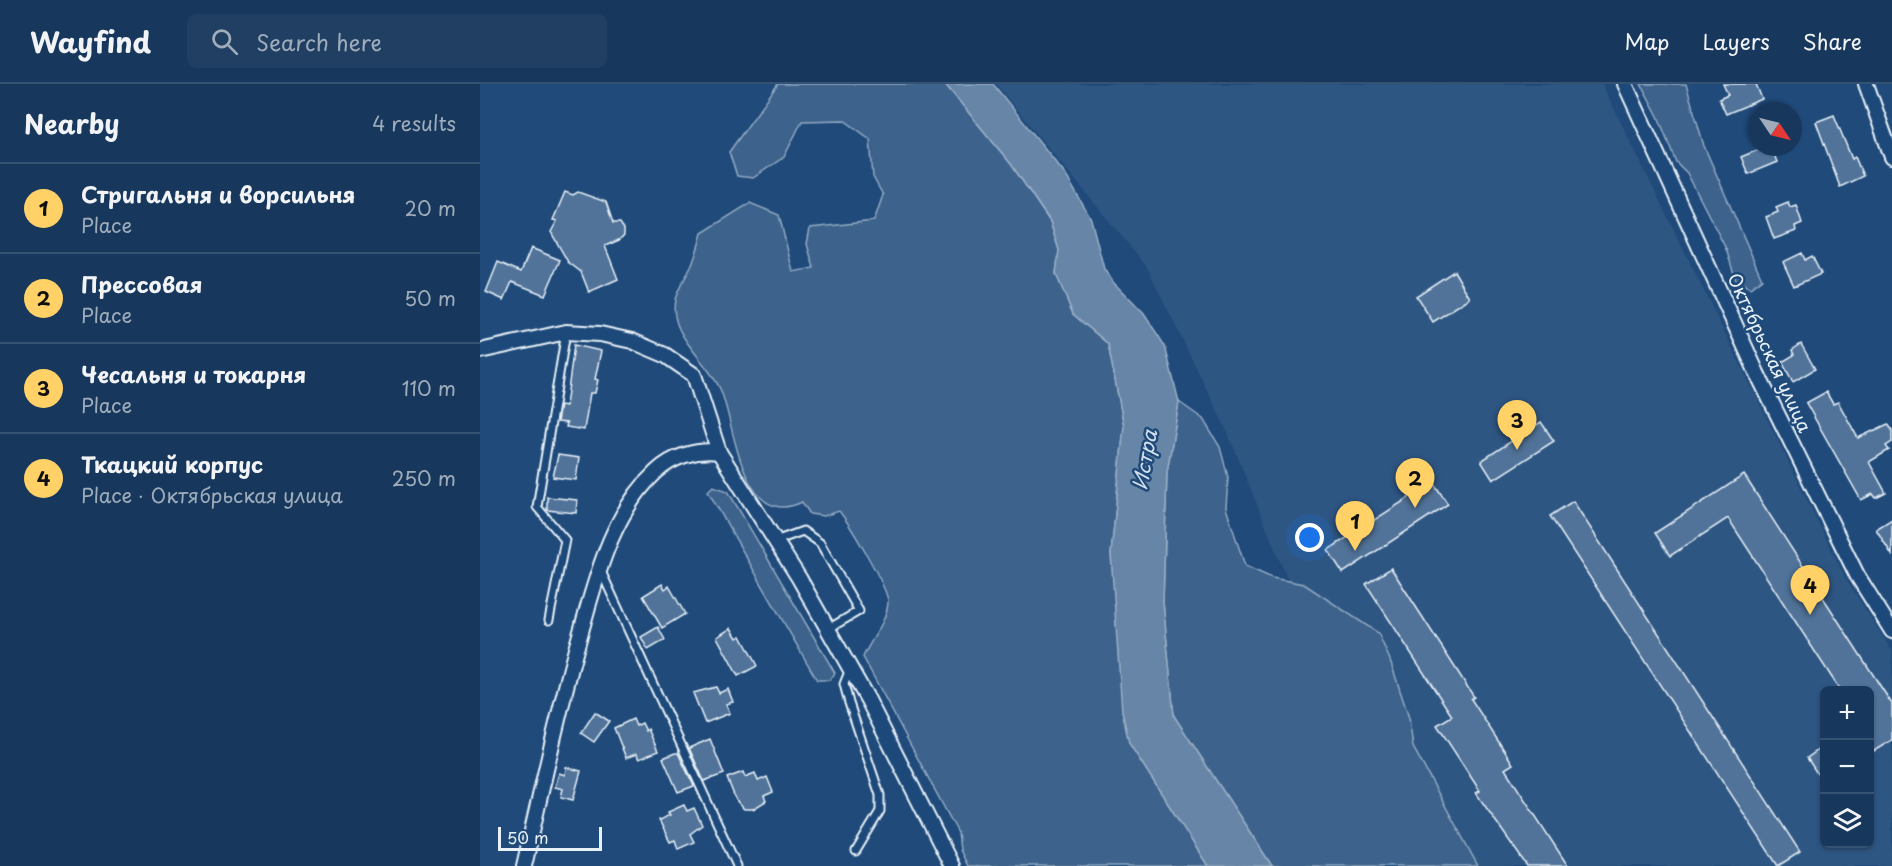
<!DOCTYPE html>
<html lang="en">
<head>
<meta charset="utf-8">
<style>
  body { margin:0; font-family:"Playpen Sans",sans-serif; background:#203f62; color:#f1f3f6 }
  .controls { position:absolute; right:18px; bottom:18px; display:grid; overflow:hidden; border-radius:9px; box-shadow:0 2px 4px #0004 }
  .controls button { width:54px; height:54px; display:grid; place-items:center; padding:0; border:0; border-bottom:2px solid #365272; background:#17385c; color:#f1f3f6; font:30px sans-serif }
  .compass { position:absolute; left:1268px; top:18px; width:54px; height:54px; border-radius:50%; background:#17385c; box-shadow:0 2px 4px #0004; rotate:125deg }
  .scale { position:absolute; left:18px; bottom:15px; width:104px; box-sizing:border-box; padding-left:6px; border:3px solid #e8f1f8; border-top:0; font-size:16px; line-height:21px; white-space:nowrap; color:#e8f1f8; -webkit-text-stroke:4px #1f4a7a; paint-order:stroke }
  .you { position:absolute; left:830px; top:454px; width:21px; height:21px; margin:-15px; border:4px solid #fff; border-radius:50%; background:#1a73e8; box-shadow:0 0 0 9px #1a73e833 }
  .badge { display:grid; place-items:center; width:39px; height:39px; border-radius:50%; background:#ffd166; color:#111; font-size:20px; font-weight:700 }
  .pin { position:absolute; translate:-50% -50px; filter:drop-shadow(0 2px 3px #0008) }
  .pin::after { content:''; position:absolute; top:32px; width:21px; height:18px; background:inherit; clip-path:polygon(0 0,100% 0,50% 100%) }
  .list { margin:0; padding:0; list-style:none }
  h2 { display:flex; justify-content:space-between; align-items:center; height:78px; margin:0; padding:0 24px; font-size:26px }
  h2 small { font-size:20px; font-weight:400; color:#9eacbb }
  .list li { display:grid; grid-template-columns:39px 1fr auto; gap:18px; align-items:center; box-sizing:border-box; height:90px; padding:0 24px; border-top:2px solid #365272 }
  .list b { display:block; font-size:22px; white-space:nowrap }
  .list p { margin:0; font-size:20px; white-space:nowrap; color:#9eacbb }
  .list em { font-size:20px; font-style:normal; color:#9eacbb }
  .icon { flex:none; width:33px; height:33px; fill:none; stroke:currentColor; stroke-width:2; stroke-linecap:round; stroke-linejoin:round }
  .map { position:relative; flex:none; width:1412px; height:782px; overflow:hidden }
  header { display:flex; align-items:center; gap:36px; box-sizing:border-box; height:84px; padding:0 30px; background:#17385c; border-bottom:2px solid #365272 }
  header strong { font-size:28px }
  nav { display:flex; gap:33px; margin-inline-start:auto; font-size:21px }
  .search { width:420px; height:54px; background:#203f62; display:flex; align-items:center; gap:15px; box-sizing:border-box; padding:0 21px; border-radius:9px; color:#9eacbb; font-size:22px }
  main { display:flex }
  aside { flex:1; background:#17385c }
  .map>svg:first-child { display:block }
  .built { fill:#2e5683; fill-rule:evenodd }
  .green { fill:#3c628c; stroke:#92aac2; stroke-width:1.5 }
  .water { fill:#6685a7; stroke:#9ab0c7; stroke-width:1.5 }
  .building { fill:#517399; stroke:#e8f1f8; stroke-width:1.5 }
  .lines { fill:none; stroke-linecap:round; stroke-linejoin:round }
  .service-casing { stroke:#e8f1f8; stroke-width:11 }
  .minor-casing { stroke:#e8f1f8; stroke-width:18 }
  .service { stroke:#1f4a7a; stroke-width:7 }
  .minor { stroke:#1f4a7a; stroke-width:14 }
  .labels { text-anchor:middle; stroke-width:5; stroke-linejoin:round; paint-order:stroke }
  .street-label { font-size:18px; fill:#e8f1f8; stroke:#1f4a7a }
  .water-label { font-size:20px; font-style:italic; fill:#d4e1ec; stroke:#1f4a7a }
</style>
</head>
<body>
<header>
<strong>Wayfind</strong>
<div class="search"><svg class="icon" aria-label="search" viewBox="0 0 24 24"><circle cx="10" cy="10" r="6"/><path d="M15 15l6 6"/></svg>Search here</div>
<nav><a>Map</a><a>Layers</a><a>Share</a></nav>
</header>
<main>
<aside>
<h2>Nearby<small>4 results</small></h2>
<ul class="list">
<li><span class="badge">1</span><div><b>Стригальня и ворсильня</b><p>Place</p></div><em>20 m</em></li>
<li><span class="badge">2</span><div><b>Прессовая</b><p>Place</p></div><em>50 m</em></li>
<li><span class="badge">3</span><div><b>Чесальня и токарня</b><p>Place</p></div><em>110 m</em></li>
<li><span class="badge">4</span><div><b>Ткацкий корпус</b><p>Place · Октябрьская улица</p></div><em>250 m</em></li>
</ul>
</aside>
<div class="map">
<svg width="1412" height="782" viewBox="0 0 1412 782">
  <rect width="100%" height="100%" fill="#1f4a7a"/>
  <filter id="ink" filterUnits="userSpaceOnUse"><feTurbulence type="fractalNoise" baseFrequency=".0167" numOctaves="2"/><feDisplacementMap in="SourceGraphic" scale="12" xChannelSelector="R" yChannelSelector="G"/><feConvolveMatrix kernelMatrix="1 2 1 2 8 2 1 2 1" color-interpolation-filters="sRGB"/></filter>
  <g filter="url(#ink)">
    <!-- built -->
    <path class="built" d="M516 0H1122L1365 493 1412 567V782H924L747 347 667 183ZM1344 606H1390V760H1344Z"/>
    <!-- green -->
    <g class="green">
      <path d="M298 0H465L531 80 570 138 579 166 576 190 593 230 628 260 644 342 631 470 649 659 728 782H488L480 766 478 749 383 573C391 555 407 538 408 518 408 504 369 439 359 427L344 432 330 430 322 418C262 447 255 342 241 307 229 277 188 252 195 216 197 206 206 193 211 183 216 172 219 160 222 149L270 119 299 131 313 188 334 184 327 160 330 144 394 137 403 111 393 93 390 55 364 36 322 37 304 73 273 94 257 92 249 68Z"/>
      <path d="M1161 0H1206L1224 62 1282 195 1270 204 1256 196 1246 165 1207 89 1196 78 1178 32Z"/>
      <path d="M699 318 723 335 740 363 748 393 746 424 765 482 792 494 824 500 898 549 910 576 929 634 933 663 998 782H792L694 632 683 518 687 388Z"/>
      <path d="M233 402 248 407 355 589 350 596H337L228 407Z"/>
    </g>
    <!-- water -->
    <path class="water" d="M465 0H513L584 88 611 135 624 185 633 198 664 230 685 262 699 318 687 388 683 518 694 632 792 782H728L649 659 642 627 631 470 644 342 628 260 593 230 576 190 579 166 570 137 531 80Z"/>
    <!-- building -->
    <g class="building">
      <path d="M1243 0H1276L1282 15 1246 30 1239 15 1248 11Z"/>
      <path d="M1354 31 1372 75 1375 73 1383 92 1360 103 1336 38Z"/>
      <path d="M1285 63H1291L1297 78 1268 90 1261 73Z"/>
      <path d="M85 108 93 111 98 108 126 118 133 139H140L144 145V151L139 156 125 162 138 195 109 208 101 188 88 178 71 148 77 137 73 136Z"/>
      <path d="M1308 118 1310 123 1316 121 1322 139 1315 142 1316 147 1294 155 1286 133 1298 128 1296 123Z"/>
      <path d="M51 164 80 176 65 211 32 198 24 216 6 208 18 178 41 188Z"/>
      <path d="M1322 169 1325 176 1332 172 1341 190 1314 202 1303 178Z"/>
      <path d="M974 187 990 214 953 238 936 212Z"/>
      <path d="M1321 260 1335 285 1313 298 1302 278 1314 271 1312 266Z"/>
      <path d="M94 261 121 267 115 295 118 296 115 309H110L104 346 86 343 87 339 77 338 80 321 86 322Z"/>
      <path d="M1346 308 1353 320 1358 318 1378 354 1408 340 1412 346V358L1406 362 1409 366 1389 378 1406 409 1396 414 1393 410 1381 416 1326 319Z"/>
      <path d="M1061 338 1074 357 1013 396 1001 377Z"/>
      <path d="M78 371 99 374 96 396 73 393Z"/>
      <path d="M1264 391 1412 620V656L1389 670V606H1360L1248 434 1190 472 1175 449Z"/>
      <path d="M953 398 968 420 863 489 848 466Z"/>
      <path d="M67 413 97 416 96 429 67 426Z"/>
      <path d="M1093 417 1320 768 1298 782 1070 432Z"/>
      <path d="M1412 435V471L1396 445Z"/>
      <path d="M911 484 994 613 991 615 1033 680 1025 685 1088 782H1047L996 709 1000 707 957 641 972 632 886 500Z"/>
      <path d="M182 500 185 505 189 502 205 530 182 544 163 512Z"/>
      <path d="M178 543 185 556 168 566 161 553Z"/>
      <path d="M251 544 257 554 261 552 277 582 258 592 237 553Z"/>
      <path d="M236 603 239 609 248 605 253 618 246 620 250 629 225 639 213 609Z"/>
      <path d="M115 628 129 637 114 658 101 649Z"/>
      <path d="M153 635 156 642 162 639 166 647 168 645 178 667 159 675 156 670 146 674 134 644Z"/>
      <path d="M230 655 244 690 224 697 209 664Z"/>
      <path d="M1344 662V700L1327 674Z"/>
      <path d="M195 669H198L214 702 198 708 183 674Z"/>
      <path d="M86 683 101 687 93 716 81 713 83 705 75 703 79 689 85 691Z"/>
      <path d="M263 688 265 693 275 689 278 697 287 693 293 708 284 712 286 717 273 725H264L256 716 247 694Z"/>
      <path d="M204 721 207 727 214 724 222 741 210 750 214 758 198 765 195 756 190 758 179 736 190 731 188 728Z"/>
    </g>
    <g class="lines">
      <!-- service casing -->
      <g class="service-casing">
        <g id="service">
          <path d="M295 457 323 447 340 459 379 527 348 545"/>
          <path d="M120 485 257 782"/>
          <path d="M69 536 85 456 57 423 86 248"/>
          <path d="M370 585 364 600 369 619 400 711V727L376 767"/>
        </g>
      </g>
      <!-- minor casing -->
      <g class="minor-casing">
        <g id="minor">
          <path d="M1145 0 1277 289 1377 491 1412 547"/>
          <path d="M1386 0 1412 73"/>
          <path d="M0 267 86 248 120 250 152 257 185 271 214 291 239 368 319 494 388 616 472 782"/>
          <path d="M44 782C62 705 78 627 100 551 116 495 131 430 176 388 193 372 217 365 239 368"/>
        </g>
      </g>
      <!-- service -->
      <use href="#service" class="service"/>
      <!-- minor -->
      <use href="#minor" class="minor"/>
    </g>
  </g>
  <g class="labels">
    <!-- street labels -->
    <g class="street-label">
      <text transform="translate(1289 269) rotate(65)" y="6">Октябрьская улица</text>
    </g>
    <!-- water labels -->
    <g class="water-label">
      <text transform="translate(665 376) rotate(-80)" y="7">Истра</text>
    </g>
  </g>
</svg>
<div class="controls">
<button>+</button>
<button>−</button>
<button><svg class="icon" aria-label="layers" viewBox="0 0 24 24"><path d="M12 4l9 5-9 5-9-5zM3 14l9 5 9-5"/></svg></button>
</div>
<svg class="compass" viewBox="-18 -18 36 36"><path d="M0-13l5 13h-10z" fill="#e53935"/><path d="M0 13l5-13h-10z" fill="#9eacbb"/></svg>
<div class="scale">50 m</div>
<div class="you"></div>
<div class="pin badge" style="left:875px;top:467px">1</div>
<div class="pin badge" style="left:935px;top:424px">2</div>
<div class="pin badge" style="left:1037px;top:366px">3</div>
<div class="pin badge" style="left:1330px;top:531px">4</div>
</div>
</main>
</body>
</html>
